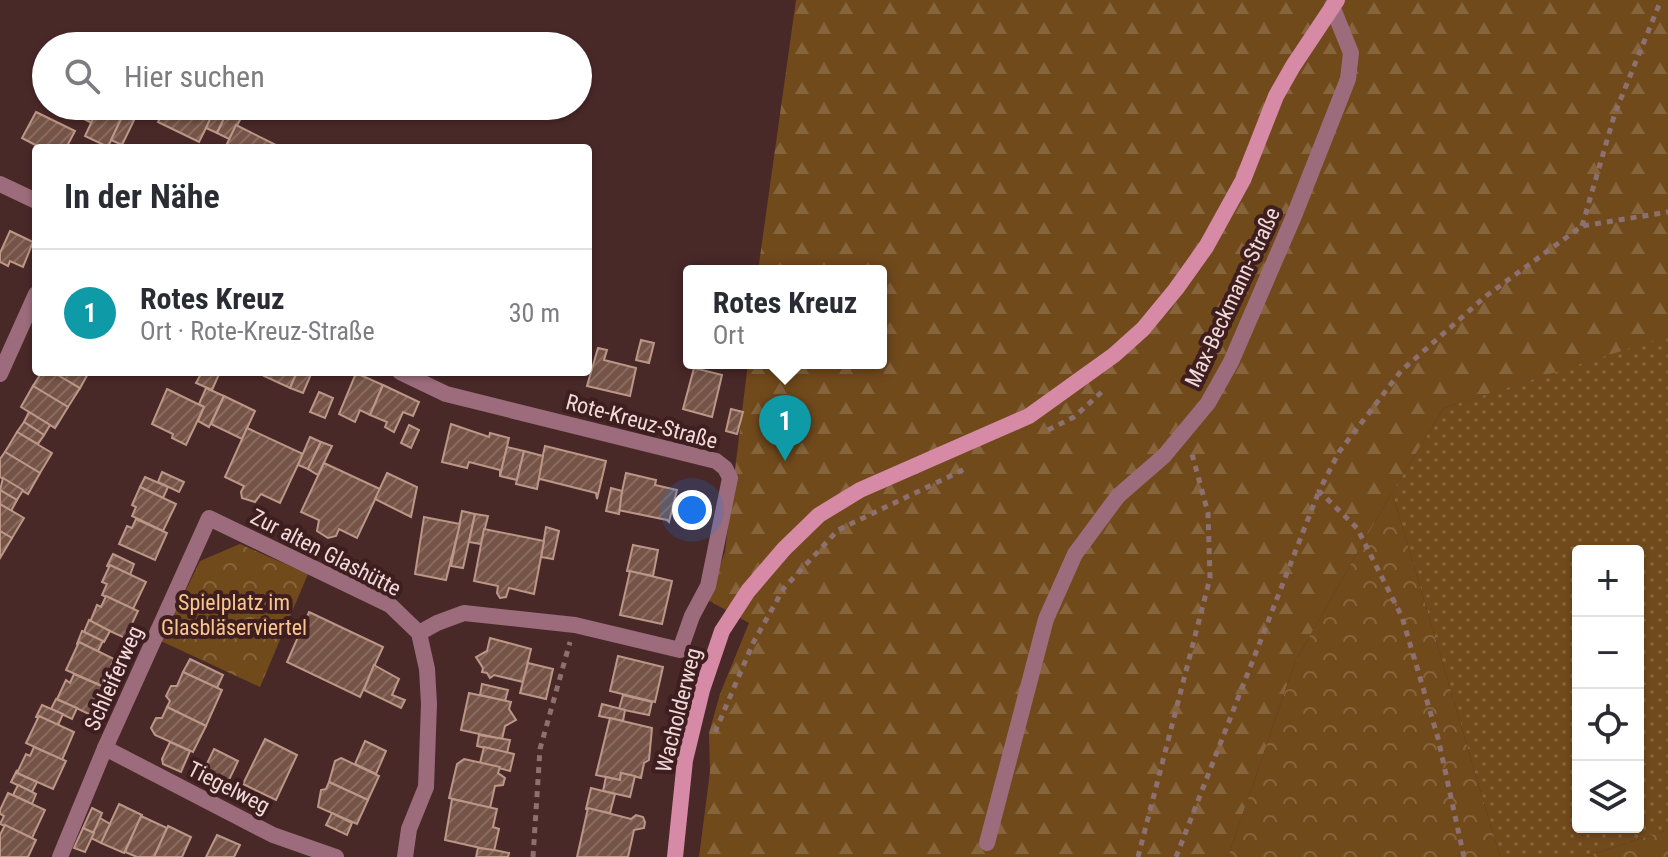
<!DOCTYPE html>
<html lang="de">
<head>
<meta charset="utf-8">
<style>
  body { margin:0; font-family:"Roboto Condensed",sans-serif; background:#f2f2f3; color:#2b2b33 }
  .controls { position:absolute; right:24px; bottom:24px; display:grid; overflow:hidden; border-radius:8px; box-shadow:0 2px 6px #0004 }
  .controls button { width:72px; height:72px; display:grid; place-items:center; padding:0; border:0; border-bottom:2px solid #e1e1e2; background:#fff; color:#2b2b33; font:40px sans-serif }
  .you { position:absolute; left:692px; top:510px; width:28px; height:28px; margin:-20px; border:6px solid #fff; border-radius:50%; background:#1a73e8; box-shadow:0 0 0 12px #1a73e833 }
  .badge { display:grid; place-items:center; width:52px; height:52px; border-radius:50%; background:#507642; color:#fff; font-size:26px; font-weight:700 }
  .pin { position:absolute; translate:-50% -66px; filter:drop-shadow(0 2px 4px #0008) }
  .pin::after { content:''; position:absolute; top:42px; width:28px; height:24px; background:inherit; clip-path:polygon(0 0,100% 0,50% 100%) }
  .popup { position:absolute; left:683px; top:265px; width:204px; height:104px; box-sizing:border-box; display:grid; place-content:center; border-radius:8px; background:#fff; filter:drop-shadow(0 2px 6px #0005); font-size:26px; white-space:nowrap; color:#7c7c81 }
  .popup b { font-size:30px; color:#2b2b33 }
  .popup::after { content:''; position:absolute; left:50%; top:100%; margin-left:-16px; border:16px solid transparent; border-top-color:#fff }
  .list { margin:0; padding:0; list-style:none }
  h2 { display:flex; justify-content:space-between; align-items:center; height:104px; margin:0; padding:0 32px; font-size:34px }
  h2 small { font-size:26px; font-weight:400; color:#7c7c81 }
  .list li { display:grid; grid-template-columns:52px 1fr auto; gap:24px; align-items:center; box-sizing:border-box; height:128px; padding:0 32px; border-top:2px solid #e1e1e2 }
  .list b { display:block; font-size:30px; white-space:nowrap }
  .list p { margin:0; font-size:26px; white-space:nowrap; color:#7c7c81 }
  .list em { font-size:26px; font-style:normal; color:#7c7c81 }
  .icon { flex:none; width:44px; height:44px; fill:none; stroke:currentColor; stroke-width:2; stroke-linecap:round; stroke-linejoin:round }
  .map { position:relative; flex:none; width:1668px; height:857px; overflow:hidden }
  .search { position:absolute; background:#fff; box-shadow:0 2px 6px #0004; left:32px; top:32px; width:560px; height:88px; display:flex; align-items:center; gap:20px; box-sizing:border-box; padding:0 28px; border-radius:44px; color:#7c7c81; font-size:30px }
  .panel { position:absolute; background:#fff; box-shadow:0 2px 6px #0004; left:32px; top:144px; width:560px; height:232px; border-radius:8px }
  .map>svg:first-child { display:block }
  .grass { fill:url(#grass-dots); fill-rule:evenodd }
  .forest { fill:url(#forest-firs) }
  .park { fill:url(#park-crowns) }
  .building { fill:url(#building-hatch); stroke:#bc9788; stroke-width:2 }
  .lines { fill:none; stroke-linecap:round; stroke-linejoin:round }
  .path { stroke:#8d7070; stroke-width:5; stroke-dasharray:6 6; stroke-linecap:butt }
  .street { stroke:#9c6c7c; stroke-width:16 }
  .secondary { stroke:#d68aa5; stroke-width:16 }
  .labels { text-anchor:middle; stroke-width:8; stroke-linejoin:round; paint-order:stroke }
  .street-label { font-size:22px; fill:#f1dbda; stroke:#3e1e1f }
  .park-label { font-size:22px; fill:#fac690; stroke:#3e1e1f }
</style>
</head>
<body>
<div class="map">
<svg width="1668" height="857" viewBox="0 0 1668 857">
  <defs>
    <pattern id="grass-dots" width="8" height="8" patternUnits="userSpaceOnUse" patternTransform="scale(2)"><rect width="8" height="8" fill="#714a1c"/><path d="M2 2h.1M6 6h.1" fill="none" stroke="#86643c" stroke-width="1.8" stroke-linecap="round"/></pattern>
    <pattern id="forest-firs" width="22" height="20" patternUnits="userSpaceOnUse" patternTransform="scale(2)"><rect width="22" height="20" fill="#714a1c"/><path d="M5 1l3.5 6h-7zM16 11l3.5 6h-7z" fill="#86643c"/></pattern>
    <pattern id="park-crowns" width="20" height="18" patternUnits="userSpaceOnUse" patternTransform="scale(2)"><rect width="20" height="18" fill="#714a1c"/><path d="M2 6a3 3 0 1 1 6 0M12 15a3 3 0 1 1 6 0" fill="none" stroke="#86643c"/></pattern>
    <pattern id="building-hatch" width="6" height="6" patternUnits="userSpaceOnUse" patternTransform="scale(2)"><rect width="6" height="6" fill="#755447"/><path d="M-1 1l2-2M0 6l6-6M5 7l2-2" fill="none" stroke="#896c61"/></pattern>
  </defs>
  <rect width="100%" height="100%" fill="#492828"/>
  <!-- grass -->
  <path class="grass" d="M1668 335V830L1583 857H1500L1392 492 1444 408ZM1578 551H1638V827H1578Z"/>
  <!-- forest -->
  <path class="forest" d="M796 0H1668V336L1444 408 1392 492 1295 662 1228 857H699L710 772 709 733 720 694 749 623 708 600 725 552 748 363H881V271H758Z"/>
  <!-- park -->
  <g class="park">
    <path d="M1392 492 1500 857H1228L1295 662Z"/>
    <path d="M240 544 308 574 260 687 161 641 200 561Z"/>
    <path d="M1668 830V857H1583Z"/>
  </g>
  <!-- building -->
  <g class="building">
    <path d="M86 106H99L92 123 80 117Z"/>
    <path d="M99 106H115L122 111 127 106 108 147 85 136Z"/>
    <path d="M166 106H185L211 118 199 142 158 122Z"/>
    <path d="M216 106 229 108 217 133 206 128Z"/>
    <path d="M229 108 243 115 229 139 217 133Z"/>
    <path d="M126 109 137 114 122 145 111 140Z"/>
    <path d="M36 112 75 131 66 148H41L22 138Z"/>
    <path d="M236 125 276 145 275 148H225Z"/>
    <path d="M10 231 33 242 23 267 10 261 8 266 0 262V253Z"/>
    <path d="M641 340 654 343 649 363 636 360Z"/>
    <path d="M598 348 607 350 604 360 636 368 630 396 587 386Z"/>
    <path d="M694 368 722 375 712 417 683 409Z"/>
    <path d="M42 372H53L80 388 68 407 33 386Z"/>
    <path d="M53 372H89L80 388Z"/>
    <path d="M202 372H220L212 390 196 383Z"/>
    <path d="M266 372H297L290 388 264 376Z"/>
    <path d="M297 372H312L303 393 290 388Z"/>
    <path d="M356 373 383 385 370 415 360 410 355 422 339 414Z"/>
    <path d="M383 385 419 402 413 416 403 412 394 432 385 427 387 422 370 415Z"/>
    <path d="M33 386 68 407 55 428 21 407Z"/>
    <path d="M206 388 224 396 209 427 198 421 204 407 199 404Z"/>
    <path d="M167 389 204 407 186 445 172 438 173 434 152 424Z"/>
    <path d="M319 392 333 398 325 418 310 412Z"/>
    <path d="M224 396 255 411 242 439 211 424Z"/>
    <path d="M731 409 743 412 737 434 726 431Z"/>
    <path d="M29 412 50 425 44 435 24 422Z"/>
    <path d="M24 422 44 435 38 444 17 432Z"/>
    <path d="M451 424 489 437 490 433 509 438 500 476V470L469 462 467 468 442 462Z"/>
    <path d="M409 425 419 430 411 448 401 443Z"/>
    <path d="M247 428 303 454 280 503 261 494 255 502 242 498 241 492 244 486 225 477Z"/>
    <path d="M17 432 52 453 40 473 5 452Z"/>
    <path d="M310 437 321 442 308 469 298 465Z"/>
    <path d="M321 442 332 446 318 475 308 469Z"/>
    <path d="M545 446 606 461 597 499 596 493 540 479 536 484Z"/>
    <path d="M507 447 524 451 517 480 500 476Z"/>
    <path d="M524 451 543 456 537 489 516 484Z"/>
    <path d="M5 452 40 473 28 494 0 477V459Z"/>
    <path d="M324 463 380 489 357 538 339 529 336 536 328 538 317 531 319 520 301 512Z"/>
    <path d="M162 472 184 482 179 492 158 482Z"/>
    <path d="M387 473 417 487 411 517 375 499Z"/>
    <path d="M626 473 656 480 655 485 677 490 669 522 667 520 618 510Z"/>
    <path d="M145 477 168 487 163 498 140 487Z"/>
    <path d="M3 478 23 490 17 500 0 490Z"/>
    <path d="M140 487 176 504 163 531 132 516 136 507 132 505Z"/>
    <path d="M611 488 622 491 619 514 606 511Z"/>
    <path d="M0 490 17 500 11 511 0 504Z"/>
    <path d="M0 504 24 518 12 538 0 531Z"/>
    <path d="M462 511 475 514 463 568 451 566Z"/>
    <path d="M475 514 488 516 481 544 469 542Z"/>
    <path d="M424 517 460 524 446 580 415 574Z"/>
    <path d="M136 519 167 533 155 560 119 544 127 526 132 528Z"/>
    <path d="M546 527 559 531 553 559 541 557Z"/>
    <path d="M484 529 544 541 534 594 509 588 506 597 500 598 497 593 498 586 474 581Z"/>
    <path d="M0 531 12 538 0 558Z"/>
    <path d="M633 545 658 550 653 576 627 571Z"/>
    <path d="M113 554 134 564 130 575 107 566Z"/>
    <path d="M110 565 146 582 133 609 102 595 107 584 102 582Z"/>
    <path d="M630 571 672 581 662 624 620 615Z"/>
    <path d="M106 596 138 611 125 638 90 622 97 605 101 607Z"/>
    <path d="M309 612 383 647 360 697 287 662Z"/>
    <path d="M89 620 110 631 104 642 84 632Z"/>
    <path d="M82 631 103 641 98 651 77 644Z"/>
    <path d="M490 638 531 649 523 682 494 675 490 678 487 673 482 672 483 668 476 657 487 651Z"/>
    <path d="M79 642 114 659 102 686 66 670Z"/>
    <path d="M618 656 663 667 655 702 610 691Z"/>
    <path d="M190 659 223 675 217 688 183 672Z"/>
    <path d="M528 663 553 669 546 699 520 693Z"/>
    <path d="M374 665 399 679 392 695 405 700 401 708 364 690Z"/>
    <path d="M183 672 222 690 206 726 167 707 170 701 166 696 171 686H177Z"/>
    <path d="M74 674 106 688 93 716 57 699 66 680 70 683Z"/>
    <path d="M482 684 508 690 505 701 480 695Z"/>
    <path d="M469 693 511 702 509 709 516 720 505 726 502 739 461 730Z"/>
    <path d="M623 695 652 702 649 715 619 709Z"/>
    <path d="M56 699 77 708 72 719 51 709Z"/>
    <path d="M602 704 625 710 623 721 599 716Z"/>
    <path d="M42 705 63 714 58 725 36 717Z"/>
    <path d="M167 707 206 726 193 752 155 735 151 728 156 718H162Z"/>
    <path d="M39 716 74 732 62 760 26 743Z"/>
    <path d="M610 718 652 728 649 760 644 763 641 778 621 773 620 780 596 775Z"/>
    <path d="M479 735 510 740 507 753 477 746Z"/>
    <path d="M265 739 297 755 276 800 243 784Z"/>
    <path d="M365 741 386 751 376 774 355 764Z"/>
    <path d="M170 742 190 751 181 772 163 764 162 759Z"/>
    <path d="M34 747 66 761 53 789 17 773 26 754 30 756Z"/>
    <path d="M484 747 514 754 510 771 480 763Z"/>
    <path d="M214 749 238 761 228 782 204 770Z"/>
    <path d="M341 758 379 776 368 800 329 782 335 761Z"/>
    <path d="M464 759 500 767 498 773 505 778 503 785 495 786 490 808 449 798 457 764Z"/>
    <path d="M17 770V773L37 782 32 792 11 782Z"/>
    <path d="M621 773 635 776 630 797 603 791 606 777 620 780Z"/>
    <path d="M329 782 368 800 357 824 318 807 321 790 326 789Z"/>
    <path d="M18 785 36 794 32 804 13 795Z"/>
    <path d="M591 788 615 794 610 813 586 809Z"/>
    <path d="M8 793 45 810 32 838 0 824 4 816 0 814V810Z"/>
    <path d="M452 799 497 809 493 827 499 829 494 851 445 840Z"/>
    <path d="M119 804 142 815 124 853 101 843Z"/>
    <path d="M92 808 102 813 94 833 83 828Z"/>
    <path d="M588 808 631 819 636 815 643 817 645 822 644 828 634 830 628 857H577Z"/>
    <path d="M332 813 352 823 347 835 326 825Z"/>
    <path d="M141 816 167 828 154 857H137L125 852Z"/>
    <path d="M100 818 110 824 101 843 91 838Z"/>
    <path d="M5 825 36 840 28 857H0V835Z"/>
    <path d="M168 826 191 837 182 857H154Z"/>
    <path d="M83 828 94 833 85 852 74 848Z"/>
    <path d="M217 835 240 845 234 857H206Z"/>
    <path d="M478 848 494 850 509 853 508 857H476Z"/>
  </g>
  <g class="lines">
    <!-- path -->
    <g class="path">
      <path d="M1582 226 1615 113 1661 0"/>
      <path d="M1048 430 1074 417 1105 389"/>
      <path d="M715 732 753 643 784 588 838 530 967 468"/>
      <path d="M533 857 540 749 570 642"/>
      <path d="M1138 857 1210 578 1208 513 1192 454"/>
      <path d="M1176 857 1319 491"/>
      <path d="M1464 857 1438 738 1402 617 1357 528 1319 491 1339 452 1401 371 1486 296 1582 226 1668 212"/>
    </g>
    <!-- street -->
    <g class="street">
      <path d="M0 184 36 201"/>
      <path d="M400 372 446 394 716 461 725 468 730 478 708 586 692 616 680 650 575 625 464 613 437 623 419 633"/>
      <path d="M0 374 36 294"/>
      <path d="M105 748 273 835 336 857"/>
      <path d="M987 843 1046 619 1075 554 1118 496 1164 456 1208 403 1231 362 1294 216 1348 79 1351 53 1332 6"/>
      <path d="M60 857 105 748 209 518 390 605 419 633 427 669 429 704 426 787 409 829 405 857"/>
    </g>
    <!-- secondary -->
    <path class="secondary" d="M675 857 685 760 702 690 722 631 748 591 784 549 819 515 860 490 1029 416 1114 355 1143 329 1176 289 1206 247 1243 180 1276 96 1293 66 1337 0"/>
  </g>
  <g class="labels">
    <!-- street labels -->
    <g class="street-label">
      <text transform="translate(1232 297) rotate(-65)" y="8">Max-Beckmann-Straße</text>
      <text transform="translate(642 421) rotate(15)" y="8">Rote-Kreuz-Straße</text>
      <text transform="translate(326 552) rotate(27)" y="8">Zur alten Glashütte</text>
      <text transform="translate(113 678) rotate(-66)" y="8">Schleiferweg</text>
      <text transform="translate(678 710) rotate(-76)" y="8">Wacholderweg</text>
      <text transform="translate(229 787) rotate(27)" y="8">Tiegelweg</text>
    </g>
    <!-- park labels -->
    <g class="park-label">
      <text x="234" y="610">Spielplatz im<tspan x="234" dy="25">Glasbläserviertel</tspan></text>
    </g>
  </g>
</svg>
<div class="controls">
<button>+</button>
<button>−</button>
<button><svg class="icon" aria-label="locate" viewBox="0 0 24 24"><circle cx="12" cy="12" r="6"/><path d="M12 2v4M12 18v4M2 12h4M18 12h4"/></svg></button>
<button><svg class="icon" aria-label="layers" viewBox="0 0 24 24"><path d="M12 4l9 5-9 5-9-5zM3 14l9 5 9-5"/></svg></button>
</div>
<div class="you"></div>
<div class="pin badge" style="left:785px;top:461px;background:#0f9aa8">1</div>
<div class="popup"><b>Rotes Kreuz</b>Ort</div>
<div class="search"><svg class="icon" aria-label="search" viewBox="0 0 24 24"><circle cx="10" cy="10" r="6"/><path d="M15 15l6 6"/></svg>Hier suchen</div>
<section class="panel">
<h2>In der Nähe<small></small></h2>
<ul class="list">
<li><span class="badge" style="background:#0f9aa8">1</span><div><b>Rotes Kreuz</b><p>Ort · Rote-Kreuz-Straße</p></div><em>30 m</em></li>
</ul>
</section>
</div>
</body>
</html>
